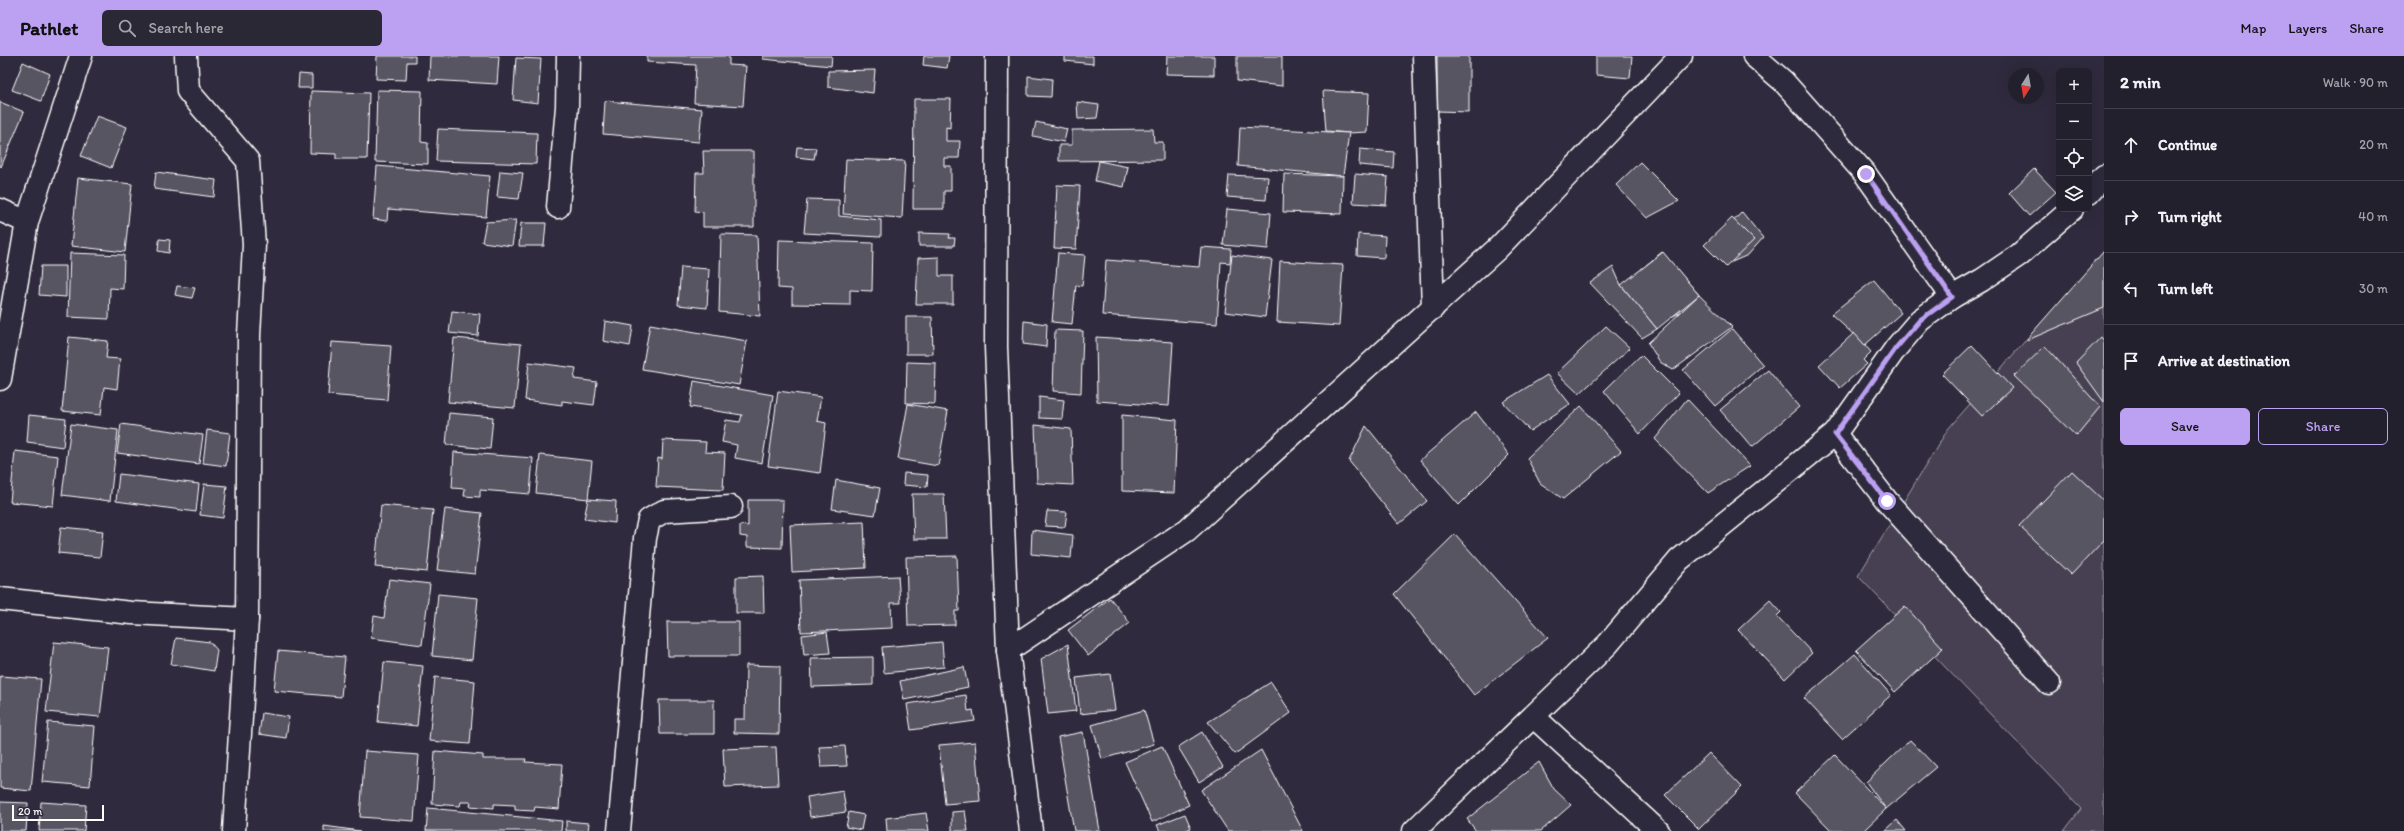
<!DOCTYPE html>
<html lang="en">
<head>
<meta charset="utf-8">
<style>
  body { margin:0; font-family:Itim,sans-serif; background:#2b2836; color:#f1f3f6 }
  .controls { position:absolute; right:12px; top:12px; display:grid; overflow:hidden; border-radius:6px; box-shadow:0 4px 16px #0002 }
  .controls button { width:36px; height:36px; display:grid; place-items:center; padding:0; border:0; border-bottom:1px solid #403e4a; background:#23202e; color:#f1f3f6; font:20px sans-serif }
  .compass { position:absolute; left:2008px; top:12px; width:36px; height:36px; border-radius:50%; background:#23202e; box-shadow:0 4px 16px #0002; rotate:191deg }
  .scale { position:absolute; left:12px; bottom:10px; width:92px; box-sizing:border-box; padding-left:4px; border:2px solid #fff; border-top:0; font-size:11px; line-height:14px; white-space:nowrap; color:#fff; -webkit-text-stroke:3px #2f2a3d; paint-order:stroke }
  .stop { position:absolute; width:12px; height:12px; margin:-9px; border:3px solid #bca0f2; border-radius:50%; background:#fff }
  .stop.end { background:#bca0f2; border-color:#fff; box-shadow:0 1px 4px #0008 }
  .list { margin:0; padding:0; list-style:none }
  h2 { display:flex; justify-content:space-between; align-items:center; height:52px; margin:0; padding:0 16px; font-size:17px }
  h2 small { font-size:13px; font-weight:400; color:#a3a3aa }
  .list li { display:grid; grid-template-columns:26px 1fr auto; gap:12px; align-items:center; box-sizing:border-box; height:72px; padding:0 16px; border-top:1px solid #403e4a }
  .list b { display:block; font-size:15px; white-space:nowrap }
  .list em { font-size:13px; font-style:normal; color:#a3a3aa }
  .actions { display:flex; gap:8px; padding:12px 16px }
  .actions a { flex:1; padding:9px 0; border:1px solid #bca0f2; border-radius:6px; text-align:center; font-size:14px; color:#bca0f2 }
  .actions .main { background:#bca0f2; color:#111 }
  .icon { flex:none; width:22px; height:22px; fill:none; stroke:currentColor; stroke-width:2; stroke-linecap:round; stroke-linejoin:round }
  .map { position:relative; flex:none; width:2104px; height:775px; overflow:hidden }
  header { display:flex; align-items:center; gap:24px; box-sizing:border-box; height:56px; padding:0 20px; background:#bca0f2; color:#111 }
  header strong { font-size:19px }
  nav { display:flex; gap:22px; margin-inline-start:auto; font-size:14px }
  .search { width:280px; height:36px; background:#2b2836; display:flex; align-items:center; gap:10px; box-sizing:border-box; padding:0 14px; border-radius:6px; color:#a3a3aa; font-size:15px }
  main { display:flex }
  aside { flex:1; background:#23202e }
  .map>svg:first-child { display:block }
  .green { fill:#464152; stroke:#a2a0a8 }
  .building { fill:#595564; stroke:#fff }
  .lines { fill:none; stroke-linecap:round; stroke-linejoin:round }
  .minor-casing { stroke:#fff; stroke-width:25 }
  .minor { stroke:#2f2a3d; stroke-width:22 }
  .route { stroke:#bca0f2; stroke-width:5 }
</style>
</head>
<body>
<header>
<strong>Pathlet</strong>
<div class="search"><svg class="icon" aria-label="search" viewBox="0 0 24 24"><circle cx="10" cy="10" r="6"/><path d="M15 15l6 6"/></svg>Search here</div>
<nav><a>Map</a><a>Layers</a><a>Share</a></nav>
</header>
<main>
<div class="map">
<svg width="2104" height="775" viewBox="0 0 2104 775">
  <rect width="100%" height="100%" fill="#2f2a3d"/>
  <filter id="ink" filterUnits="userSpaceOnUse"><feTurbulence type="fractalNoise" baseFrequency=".025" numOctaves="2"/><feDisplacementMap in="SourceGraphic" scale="8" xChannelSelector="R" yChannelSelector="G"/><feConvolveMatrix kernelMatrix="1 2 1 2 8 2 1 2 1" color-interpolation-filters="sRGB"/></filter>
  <g filter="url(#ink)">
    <!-- green -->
    <path class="green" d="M2104 207V775H2064L2081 753 1858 520 1948 373 2025 285Z"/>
    <!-- building -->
    <g class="building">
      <path d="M377 0H415V6H407L406 24 376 23Z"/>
      <path d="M430 0H499L497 28 429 24Z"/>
      <path d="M647 0H729V9L746 10 743 50 694 47 696 9 647 6Z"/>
      <path d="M763 0H832L831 10 763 3Z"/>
      <path d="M924 0H949L947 12 923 9Z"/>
      <path d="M1065 0H1093V8L1065 5Z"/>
      <path d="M1167 0H1214V19L1166 18Z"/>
      <path d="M1237 0H1282V30L1237 25Z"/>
      <path d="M1437 0H1469V56L1437 55Z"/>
      <path d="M1596 0H1632L1630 22 1596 19Z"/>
      <path d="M516 2 541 3 538 47 513 44Z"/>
      <path d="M23 6 50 18 41 45 12 34Z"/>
      <path d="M875 14 873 37 828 31V15Z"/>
      <path d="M299 18 312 19V32H298Z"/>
      <path d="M1028 20 1052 23 1051 41 1028 40Z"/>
      <path d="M377 34 422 35 421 86 428 87V108L375 106Z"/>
      <path d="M311 35 369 37 367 103H336V98L310 97Z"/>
      <path d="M1323 35 1369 37 1367 76 1349 77 1326 75Z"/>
      <path d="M914 43H951L950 72 946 71V85H960L959 102H944V110H951V135H944V153H913Z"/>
      <path d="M605 45 702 53 699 86 603 78Z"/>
      <path d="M0 46 24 56 1 111 0 110Z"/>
      <path d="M1077 46 1099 49 1097 62 1078 63Z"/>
      <path d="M97 60 127 71 111 112 81 100Z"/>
      <path d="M1036 66 1067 73 1064 86 1033 80Z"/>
      <path d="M1240 71 1349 77 1343 120 1238 110Z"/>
      <path d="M438 73 537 77 536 108 436 105Z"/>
      <path d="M1153 73 1154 86H1163V104L1059 105V89H1072V74Z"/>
      <path d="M797 91 816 92 814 103 796 101Z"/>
      <path d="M1360 93 1394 96 1393 112 1359 109Z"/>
      <path d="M703 95H754V171H703V156L695 155 696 117H704Z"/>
      <path d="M846 103 905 105 902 162 843 158Z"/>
      <path d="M1099 105 1128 111 1124 131 1095 125Z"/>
      <path d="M1640 106 1679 145 1647 162 1616 129Z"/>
      <path d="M377 110 490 120 486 161 388 153 387 165 373 163Z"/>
      <path d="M2034 113 2056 136 2029 160 2009 137Z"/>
      <path d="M500 115 523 117 519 143 497 141Z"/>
      <path d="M156 116 216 124 214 141 154 133Z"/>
      <path d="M1284 118 1343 120 1342 158 1283 156Z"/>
      <path d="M1355 118 1388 121 1386 149 1353 147Z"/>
      <path d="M1229 119 1268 121 1266 144 1227 141Z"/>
      <path d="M78 122 132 128 125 196 71 190Z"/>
      <path d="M1057 129 1080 130 1076 193 1054 192Z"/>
      <path d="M807 143 839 144V160L881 164V181L804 177Z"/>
      <path d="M1227 153 1271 157 1268 193 1223 189Z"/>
      <path d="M1742 156 1763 182 1748 199 1732 206 1712 182 1725 174Z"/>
      <path d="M1732 162 1754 184 1726 211 1704 189Z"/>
      <path d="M516 164 512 190 482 186 486 166Z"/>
      <path d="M521 167H546L544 190H519Z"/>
      <path d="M919 177 950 178 949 182H955L954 190H919Z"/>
      <path d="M721 178 757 179 760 260 719 256Z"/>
      <path d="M1358 178 1385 180 1384 202 1357 200Z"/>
      <path d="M159 183 170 184 169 197 158 195Z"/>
      <path d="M779 184 873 187 872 235 850 234V249L792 248V233L778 232Z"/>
      <path d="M1201 191 1231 193 1230 207 1221 206 1217 268 1102 259 1106 204 1199 211Z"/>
      <path d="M2104 195V252L2025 285Z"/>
      <path d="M1662 196 1700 240 1681 256 1663 265 1627 225Z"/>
      <path d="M1663 196 1699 239 1657 273 1621 229Z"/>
      <path d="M70 197 124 199 123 233 110 232 109 263 68 261Z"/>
      <path d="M1058 197 1085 199 1082 230 1076 229 1072 268 1052 266Z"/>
      <path d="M1232 199 1272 204 1265 261 1225 256Z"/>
      <path d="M939 201V220H953V248H916L918 202Z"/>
      <path d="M1280 205 1343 209 1339 270 1277 266Z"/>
      <path d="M41 210H66V241L39 239Z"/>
      <path d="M681 211 709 213 707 252 678 249Z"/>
      <path d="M1613 211 1621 229 1657 273 1642 282 1590 227Z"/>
      <path d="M1874 224 1901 257 1865 289 1831 258Z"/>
      <path d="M177 230 195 232 192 242 175 239Z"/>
      <path d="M1699 239 1732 271 1673 314 1660 306 1648 287Z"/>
      <path d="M452 255 480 258 478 280 449 277Z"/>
      <path d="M906 261H932L933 298H906Z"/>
      <path d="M605 265 633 270 630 290 603 285Z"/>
      <path d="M1024 265 1047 268 1046 291 1023 288Z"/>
      <path d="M650 268 747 285 739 329 642 313Z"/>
      <path d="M1606 270 1630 292 1579 338 1557 317Z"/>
      <path d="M1732 273 1763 309 1715 350 1683 314Z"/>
      <path d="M1055 274 1083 275 1081 337 1053 335Z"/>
      <path d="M1854 277 1871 296 1863 304 1867 308 1840 332 1819 309Z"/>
      <path d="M69 281 108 285 106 302 120 303 117 333 104 331 101 359 62 355Z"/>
      <path d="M1096 281 1173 286 1169 350 1097 345Z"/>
      <path d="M2101 281 2104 285V346L2076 307Z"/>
      <path d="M454 282 521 288 515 352 448 346Z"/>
      <path d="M332 286 391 290 387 344 328 339Z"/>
      <path d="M1972 289 2012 332 1982 360 1942 318Z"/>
      <path d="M2045 290 2100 351 2076 380 2014 320Z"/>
      <path d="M1641 299 1679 337 1640 378 1604 335Z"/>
      <path d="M529 306 576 312 574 323 597 326 594 349 562 345V349L525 344Z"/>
      <path d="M907 306 936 307 935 348 906 347Z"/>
      <path d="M1768 314 1799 351 1752 391 1720 354Z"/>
      <path d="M1547 319 1570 348 1530 375 1503 346Z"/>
      <path d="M694 325 773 339 762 407 735 402 737 389 722 386 726 364 740 366 742 359 690 351Z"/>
      <path d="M778 335 821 341 817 365 826 367 820 417 768 410Z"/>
      <path d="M1039 341 1064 344 1062 363 1039 362Z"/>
      <path d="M1687 343 1750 410 1708 437 1655 383Z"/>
      <path d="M908 348 948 355 938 410 898 403Z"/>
      <path d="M1581 350 1621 395 1563 443 1540 427 1527 402Z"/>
      <path d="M1476 356 1509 399 1459 449 1420 404Z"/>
      <path d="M449 357 493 361 490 393 446 389Z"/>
      <path d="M29 359 66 363 63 391 27 386Z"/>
      <path d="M1122 359 1177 364 1174 437 1122 435Z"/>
      <path d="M71 368 118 374 110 445 62 439Z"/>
      <path d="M121 368 203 379 199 408 117 397Z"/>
      <path d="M1035 369 1071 373 1073 429 1037 427Z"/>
      <path d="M1366 370 1427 445 1399 468 1349 405Z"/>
      <path d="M207 374 230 377 226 410 203 407Z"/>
      <path d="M663 384 706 386 705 396 725 397 723 434 656 431 658 402 662 403Z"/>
      <path d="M15 395 58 400 53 450 10 446Z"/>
      <path d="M454 396 533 402 530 438 480 434V441L464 440 465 433 452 432Z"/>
      <path d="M540 399 592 405 588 443 536 437Z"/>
      <path d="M2072 415 2104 445V484L2071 519 2019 470Z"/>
      <path d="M904 417 928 419 927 431 903 429Z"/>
      <path d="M119 418 199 428 196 456 116 445Z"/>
      <path d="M836 424 880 432 875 459 832 453Z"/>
      <path d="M204 428 227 430 223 462 200 459Z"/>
      <path d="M912 438H944L946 483H914Z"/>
      <path d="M588 443 616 445 615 467 584 463Z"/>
      <path d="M748 444H783L782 492 747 491V481L740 480V469L748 470Z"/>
      <path d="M381 449 433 454 427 516 375 511Z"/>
      <path d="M445 453 482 457 475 518 437 514Z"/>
      <path d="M1047 455 1067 456 1065 471 1045 470Z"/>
      <path d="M864 466 866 512 792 516 790 469Z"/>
      <path d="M61 471 103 475 100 501 58 497Z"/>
      <path d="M1032 474 1073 479 1071 502 1031 498Z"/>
      <path d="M1455 478 1548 582 1474 639 1394 538Z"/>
      <path d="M957 500 959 555H955V569L908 570 906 501Z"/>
      <path d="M763 520 764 557H736V521Z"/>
      <path d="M898 520 900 547H891L892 572 801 576 799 524Z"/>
      <path d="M389 523 430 528 422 589 371 582 374 560 384 562Z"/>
      <path d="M438 538 478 542 472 604 432 600Z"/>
      <path d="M1110 542 1130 567 1088 600 1068 574Z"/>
      <path d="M1770 544 1781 556 1777 560 1812 597 1785 623 1738 574Z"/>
      <path d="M1905 550 1943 592 1895 636 1856 594Z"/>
      <path d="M667 566H739V600H668Z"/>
      <path d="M827 576 830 597 804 599 802 579Z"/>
      <path d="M176 582 210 586 217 594 214 615 171 608Z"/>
      <path d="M54 586 108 591 100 661 46 656Z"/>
      <path d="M942 586 944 611 884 617 882 591Z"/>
      <path d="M1068 588 1076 655 1048 658 1041 603Z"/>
      <path d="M278 595 345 601 341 641 274 635Z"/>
      <path d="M1855 598 1891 639 1842 683 1804 642Z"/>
      <path d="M873 601V629L812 631 811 602Z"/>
      <path d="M384 606 423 610 417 670 378 666Z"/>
      <path d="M746 609 780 610 779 678 734 677V663H745Z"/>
      <path d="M964 611 968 631 904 644 900 625Z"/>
      <path d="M1110 618 1115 654 1080 658 1076 622Z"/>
      <path d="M0 620 41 623 31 735 0 732Z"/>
      <path d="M435 621 475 625 470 688 429 685Z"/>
      <path d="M1271 626 1291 657 1235 698 1208 666Z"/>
      <path d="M966 639 968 655 973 654 975 665 911 674 907 648Z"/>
      <path d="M659 644H714V678H660Z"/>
      <path d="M1144 654 1154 688 1102 703 1092 669Z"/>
      <path d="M262 657 289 661 286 682 259 678Z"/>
      <path d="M48 666 95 670 90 730 42 726Z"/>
      <path d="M1083 676 1100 775H1074L1058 681Z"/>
      <path d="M1202 676 1223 711 1199 726 1178 691Z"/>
      <path d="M1910 684 1936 711 1886 753 1866 726Z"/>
      <path d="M975 686 980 745 945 748 939 689Z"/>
      <path d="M845 690 847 710 821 711 819 691Z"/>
      <path d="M1162 690 1189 749 1152 766 1125 706Z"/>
      <path d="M776 691 778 729 725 731 723 693Z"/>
      <path d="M1261 694 1303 775H1228L1201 734Z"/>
      <path d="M365 695 419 699 414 765 360 761Z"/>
      <path d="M435 695 483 699V703H526L525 706 562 708 559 753 535 751 534 755 515 754V749L494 748V752L470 750 471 746H461L460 750 432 748Z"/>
      <path d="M1709 697 1742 731 1699 773 1665 739Z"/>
      <path d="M1835 699 1886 753 1863 775H1832L1795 737Z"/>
      <path d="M1539 706 1554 733 1571 749 1541 775H1476L1467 763Z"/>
      <path d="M843 735 846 756 810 761 807 741Z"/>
      <path d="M0 746 28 747 26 775H0Z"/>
      <path d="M41 746 86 749 84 775H39Z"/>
      <path d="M428 752 562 765 561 775H426Z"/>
      <path d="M965 755 968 775H952V756Z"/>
      <path d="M849 756 864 759 861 774 846 771Z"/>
      <path d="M926 757 929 775H887L886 762Z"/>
      <path d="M1185 758 1191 772 1184 775H1160L1157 769Z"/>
      <path d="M1897 764 1906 775H1885Z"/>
      <path d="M566 765 589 767 588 775H566Z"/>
      <path d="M324 770 360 775H324Z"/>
    </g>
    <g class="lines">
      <!-- minor casing -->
      <g class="minor-casing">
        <g id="minor">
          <path d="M186 0 188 35 248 105 254 189 249 279 247 563 234 775"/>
          <path d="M997 0 996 291 1008 594 1031 775"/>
          <path d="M1424 0 1433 252"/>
          <path d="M1754 0 1783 25 1866 119 1952 241"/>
          <path d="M2089 137 2104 120"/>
          <path d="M558 151 567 51 568 0"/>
          <path d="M0 154 27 166"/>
          <path d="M0 323 27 166 81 0"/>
          <path d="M1835 378 1887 445 2049 627"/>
          <path d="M0 543 132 557 247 563"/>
          <path d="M1008 594 1187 474 1498 192 1681 0"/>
          <path d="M1534 661 1658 775"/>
          <path d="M619 775 645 482 649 464 664 455 731 451"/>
          <path d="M1414 775 1608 588 1679 504 1835 378 1896 292 1920 264 1952 241 1982 224 2019 199 2072 153"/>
        </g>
      </g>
      <!-- minor -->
      <use href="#minor" class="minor"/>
    </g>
  </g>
  <g class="lines" filter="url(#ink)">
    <!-- route -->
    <path class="route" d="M1866 118 1952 241 1920 264 1896 292 1835 378 1887 445"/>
  </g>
</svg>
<div class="controls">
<button>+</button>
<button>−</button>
<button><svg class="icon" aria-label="locate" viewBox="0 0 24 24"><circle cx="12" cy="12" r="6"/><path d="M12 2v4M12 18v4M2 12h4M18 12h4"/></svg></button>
<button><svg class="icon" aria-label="layers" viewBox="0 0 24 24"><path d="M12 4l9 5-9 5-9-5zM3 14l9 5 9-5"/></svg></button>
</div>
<svg class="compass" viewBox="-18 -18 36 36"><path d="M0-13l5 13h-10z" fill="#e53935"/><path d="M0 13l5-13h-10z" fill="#a3a3aa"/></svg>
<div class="scale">20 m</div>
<div class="stop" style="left:1887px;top:445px"></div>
<div class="stop end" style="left:1866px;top:118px"></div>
</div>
<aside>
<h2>2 min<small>Walk · 90 m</small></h2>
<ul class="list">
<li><svg class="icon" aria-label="ahead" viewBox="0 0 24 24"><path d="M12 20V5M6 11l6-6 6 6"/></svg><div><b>Continue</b></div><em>20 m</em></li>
<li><svg class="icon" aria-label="right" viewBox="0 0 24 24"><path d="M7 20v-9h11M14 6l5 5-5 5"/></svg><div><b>Turn right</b></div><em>40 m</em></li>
<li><svg class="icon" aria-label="left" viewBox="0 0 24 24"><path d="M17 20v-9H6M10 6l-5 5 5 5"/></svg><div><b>Turn left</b></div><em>30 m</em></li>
<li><svg class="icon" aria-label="arrive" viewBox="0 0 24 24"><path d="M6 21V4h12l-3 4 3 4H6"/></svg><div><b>Arrive at destination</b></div></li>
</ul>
<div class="actions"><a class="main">Save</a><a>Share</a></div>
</aside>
</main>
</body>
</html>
